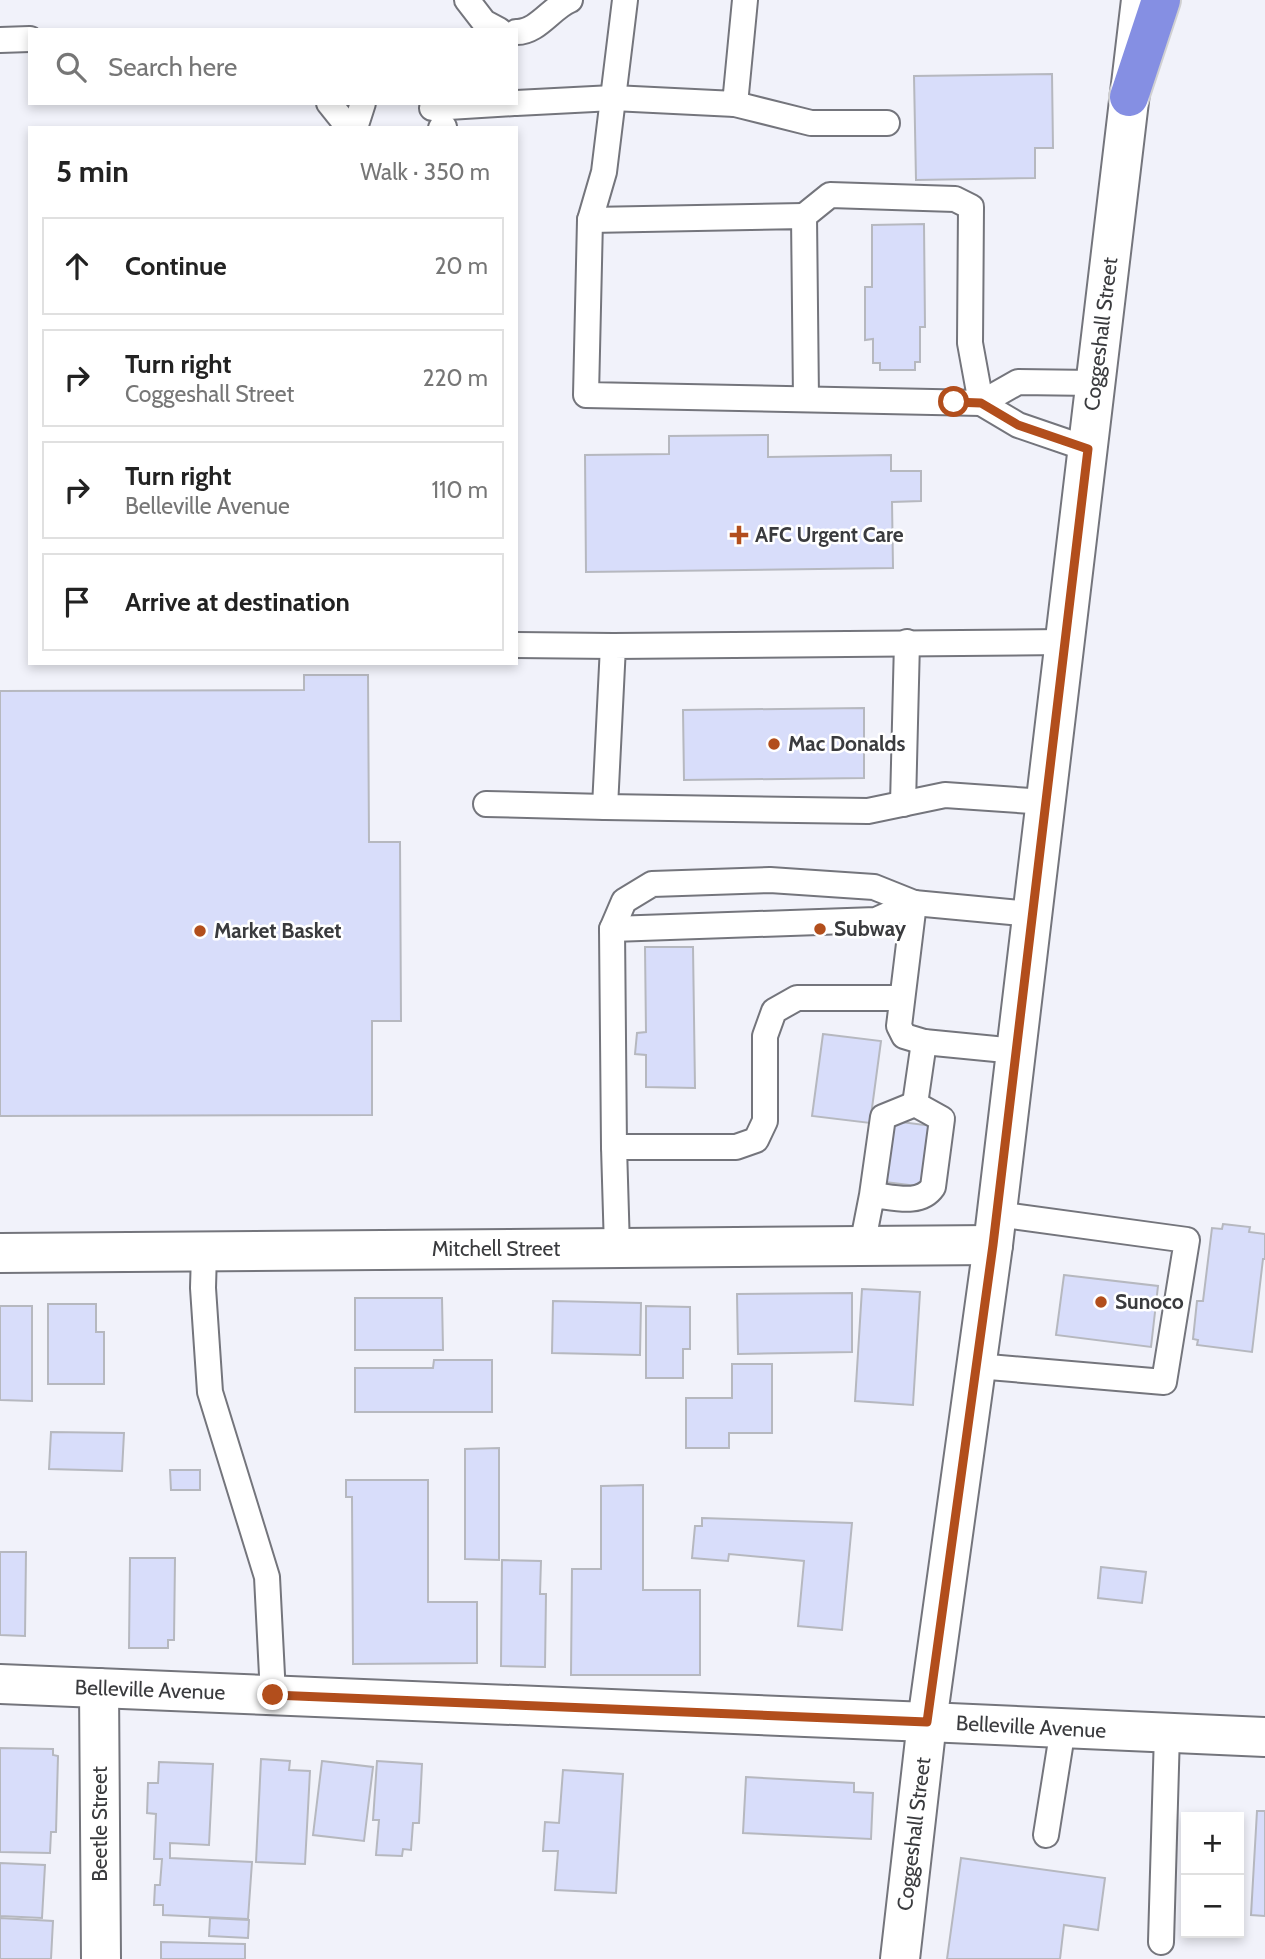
<!DOCTYPE html>
<html lang="en">
<head>
<meta charset="utf-8">
<style>
  body { margin:0; font-family:Cabin,sans-serif; background:#f2f2f2; color:#222 }
  .controls { position:absolute; right:21px; bottom:21px; display:grid; overflow:hidden; border-radius:0px; box-shadow:0 4px 10px #0003 }
  .controls button { width:63px; height:63px; display:grid; place-items:center; padding:0; border:0; border-bottom:2px solid #e0e0e0; background:#fff; color:#222; font:35px sans-serif }
  .stop { position:absolute; width:21px; height:21px; margin:-16px; border:5px solid #b24e1c; border-radius:50%; background:#fff }
  .stop.end { background:#b24e1c; border-color:#fff; box-shadow:0 2px 7px #0008 }
  .list { margin:0; padding:0; list-style:none }
  h2 { display:flex; justify-content:space-between; align-items:center; height:91px; margin:0; padding:0 28px; font-size:30px }
  h2 small { font-size:23px; font-weight:400; color:#767676 }
  .list li { display:grid; grid-template-columns:46px 1fr auto; gap:21px; align-items:center; box-sizing:border-box; height:98px; margin:0 14px 14px; padding:0 14px; border:2px solid #e0e0e0; border-radius:0px }
  .list b { display:block; font-size:26px; white-space:nowrap }
  .list p { margin:0; font-size:23px; white-space:nowrap; color:#767676 }
  .list em { font-size:23px; font-style:normal; color:#767676 }
  .icon { flex:none; width:38px; height:38px; fill:none; stroke:currentColor; stroke-width:2; stroke-linecap:round; stroke-linejoin:round }
  .map { position:relative; flex:none; width:1265px; height:1959px; overflow:hidden }
  .search { position:absolute; background:#fff; box-shadow:0 4px 10px #0003; left:28px; top:28px; width:490px; height:77px; display:flex; align-items:center; gap:18px; box-sizing:border-box; padding:0 24px; border-radius:0px; color:#767676; font-size:26px }
  .panel { position:absolute; background:#fff; box-shadow:0 4px 10px #0003; left:28px; top:126px; width:490px; height:539px; border-radius:0px }
  .map>svg:first-child { display:block }
  .building { fill:#d8ddfa; stroke:#b6b8bf; stroke-width:2 }
  .lines { fill:none; stroke-linecap:round; stroke-linejoin:round }
  .service-casing { stroke:#74757c; stroke-width:28 }
  .minor-casing { stroke:#74757c; stroke-width:42 }
  .tertiary-casing { stroke:#74757c; stroke-width:42 }
  .secondary-casing { stroke:#74757c; stroke-width:42 }
  .motorway-casing { stroke:#d0d0d1; stroke-width:42 }
  .service { stroke:#fff; stroke-width:24 }
  .minor { stroke:#fff; stroke-width:38 }
  .tertiary { stroke:#fff; stroke-width:38 }
  .secondary { stroke:#fff; stroke-width:38 }
  .motorway { stroke:#858fe3; stroke-width:38 }
  .route { stroke:#b24e1c; stroke-width:9 }
  .poi-dot { fill:#b24e1c; stroke:#fff; stroke-width:2.5 }
  .labels { text-anchor:middle; stroke-width:5; stroke-linejoin:round; paint-order:stroke }
  .street-label { font-size:21px; fill:#3a3b3e; stroke:#fff }
  .poi-label { font-size:21px; font-weight:bold; fill:#3a3b3e; stroke:#fff; text-anchor:start }
</style>
</head>
<body>
<div class="map">
<svg width="1265" height="1959" viewBox="0 0 1265 1959">
  <rect width="100%" height="100%" fill="#f1f2fa"/>
  <!-- building -->
  <g class="building">
    <path d="M1052 74 1053 148H1035V178L916 180 914 76Z"/>
    <path d="M924 224 925 327H920V362H915V370H880V363H873V339L865 340V287H872V225Z"/>
    <path d="M768 435V457L891 455V471H921V501L892 502 893 568 586 572 585 455 669 454V436Z"/>
    <path d="M304 675H368L369 842H400L401 1021H372V1115L0 1116V691L304 690Z"/>
    <path d="M864 708V778L684 780 683 710Z"/>
    <path d="M645 947H693L695 1088 646 1087V1055L635 1054 637 1033 646 1032Z"/>
    <path d="M823 1034 881 1041 870 1123 812 1116Z"/>
    <path d="M893 1121 933 1126 925 1187 885 1182Z"/>
    <path d="M1223 1224 1250 1227 1249 1232 1265 1234V1259H1263L1252 1352 1197 1345 1198 1340 1193 1339 1197 1301H1203L1212 1228 1222 1229Z"/>
    <path d="M1064 1275 1158 1286 1151 1347 1056 1335Z"/>
    <path d="M862 1289 920 1292 913 1405 855 1401Z"/>
    <path d="M852 1293V1352L738 1354 737 1294Z"/>
    <path d="M355 1298H442L443 1350H355Z"/>
    <path d="M553 1301 641 1303 640 1355 552 1353Z"/>
    <path d="M48 1304H96V1332H104V1384H48Z"/>
    <path d="M0 1306H32V1401L0 1400Z"/>
    <path d="M646 1306 690 1307V1349H683V1378H646Z"/>
    <path d="M434 1360H492V1412H355V1368H433Z"/>
    <path d="M732 1364H772V1433H729V1448H686V1398H732Z"/>
    <path d="M51 1432 124 1433 122 1471 49 1469Z"/>
    <path d="M499 1448V1560L465 1559V1449Z"/>
    <path d="M170 1470H200V1490H171Z"/>
    <path d="M346 1480H428V1602H477V1663L353 1664 352 1497H346Z"/>
    <path d="M643 1485V1590H700V1675H571L572 1569H601V1486Z"/>
    <path d="M702 1518 852 1523 842 1630 798 1626 804 1561 729 1554 728 1561 692 1558 695 1526H702Z"/>
    <path d="M0 1552H26L25 1636 0 1635Z"/>
    <path d="M130 1558H175L174 1640H168V1648H129Z"/>
    <path d="M502 1560 541 1561 540 1594H546L545 1667 501 1666Z"/>
    <path d="M1101 1567 1146 1572 1142 1603 1098 1598Z"/>
    <path d="M0 1748 53 1749V1755L58 1756 56 1832H51L50 1853 0 1852Z"/>
    <path d="M261 1759 290 1761 289 1770 310 1771 305 1864 256 1862Z"/>
    <path d="M322 1761 373 1767 364 1841 313 1835Z"/>
    <path d="M377 1761 422 1764 419 1823H413L411 1850 403 1849 402 1856 376 1855 379 1820H373Z"/>
    <path d="M159 1762 213 1764 209 1845 170 1843V1858L252 1862 248 1919 163 1915V1905H154L155 1885H160L162 1859H154L156 1814 147 1813 148 1783H158Z"/>
    <path d="M563 1770 623 1774 616 1893 555 1890 558 1851H543L545 1822 559 1823Z"/>
    <path d="M746 1777 854 1783V1792L873 1793 871 1839 743 1833Z"/>
    <path d="M1257 1811H1265V1916L1251 1915Z"/>
    <path d="M961 1858 1105 1878 1098 1930 1064 1925 1060 1959H947Z"/>
    <path d="M0 1863 45 1865 42 1918 0 1916Z"/>
    <path d="M0 1918 53 1921 51 1959H0Z"/>
    <path d="M210 1918 249 1920 248 1938 209 1936Z"/>
    <path d="M161 1942 245 1944V1959H161Z"/>
  </g>
  <g class="lines">
    <!-- service casing -->
    <g class="service-casing">
      <g id="service">
        <path d="M467 0 484 22 499 30"/>
        <path d="M625 0 604 172 590 220 586 395 981 403 1018 425 1088 449"/>
        <path d="M516 32C537 33 552 7 570 0"/>
        <path d="M0 40 30 39"/>
        <path d="M329 103 349 128"/>
        <path d="M516 103 613 98 735 104 745 0"/>
        <path d="M735 104 811 123H887"/>
        <path d="M432 108 514 103"/>
        <path d="M355 128 363 103"/>
        <path d="M441 128 444 127"/>
        <path d="M804 216 830 195 955 199 971 207 970 343 981 403"/>
        <path d="M590 220 804 216 806 399"/>
        <path d="M981 403 1018 382 1095 383"/>
        <path d="M516 645 613 646"/>
        <path d="M1046 802 945 795 868 811 605 807 613 646 1064 642"/>
        <path d="M486 804 605 807"/>
        <path d="M903 804 907 642"/>
        <path d="M914 903 899 1026 904 1036 924 1042 1016 1051"/>
        <path d="M612 929 876 920 914 903"/>
        <path d="M915 1104 924 1042"/>
        <path d="M614 1147 612 929 624 901 652 884 770 880 874 887 914 903 1032 914"/>
        <path d="M862 1246 872 1195 883 1117 915 1104 942 1119 933 1187C920 1206 893 1197 872 1195"/>
        <path d="M617 1248 614 1147H736L756 1140 765 1121V1036L774 1011 797 998H902"/>
        <path d="M204 1252 203 1288 210 1392 267 1577 273 1695"/>
        <path d="M977 1366 1164 1382 1187 1240 997 1214"/>
        <path d="M1046 1835 1063 1728"/>
        <path d="M1161 1942 1167 1733"/>
      </g>
    </g>
    <!-- minor casing -->
    <g class="minor-casing">
      <g id="minor">
        <path d="M0 1253 993 1245"/>
        <path d="M99 1688 101 1959"/>
      </g>
    </g>
    <!-- tertiary casing -->
    <g class="tertiary-casing">
      <path id="tertiary" d="M927 1722 1265 1737"/>
    </g>
    <!-- secondary casing -->
    <g class="secondary-casing">
      <g id="secondary">
        <path d="M0 1684 927 1722"/>
        <path d="M900 1959 927 1722 993 1245 1141 0"/>
      </g>
    </g>
    <!-- motorway casing -->
    <g class="motorway-casing">
      <path id="motorway" d="M1129 97 1161 0"/>
    </g>
    <!-- service -->
    <use href="#service" class="service"/>
    <!-- minor -->
    <use href="#minor" class="minor"/>
    <!-- tertiary -->
    <use href="#tertiary" class="tertiary"/>
    <!-- secondary -->
    <use href="#secondary" class="secondary"/>
    <!-- motorway -->
    <use href="#motorway" class="motorway"/>
  </g>
  <g class="lines">
    <!-- route -->
    <path class="route" d="M273 1695 927 1722 993 1245 1088 449 1018 425 981 403 954 402"/>
  </g>
  <!-- markers -->
  <g class="poi-dot">
    <path d="M735.5 524.5h7v7h7v7h-7v7h-7v-7h-7v-7h7z"/>
    <circle cx="774" cy="744" r="7"/>
    <circle cx="820" cy="929" r="7"/>
    <circle cx="200" cy="931" r="7"/>
    <circle cx="1101" cy="1302" r="7"/>
  </g>
  <g class="labels">
    <!-- street labels -->
    <g class="street-label">
      <text transform="translate(1101 334) rotate(-83)" y="7">Coggeshall Street</text>
      <text x="496" y="1256">Mitchell Street</text>
      <text transform="translate(150 1690) rotate(2)" y="7">Belleville Avenue</text>
      <text transform="translate(1031 1727) rotate(3)" y="7">Belleville Avenue</text>
      <text transform="translate(100 1824) rotate(-90)" y="7">Beetle Street</text>
      <text transform="translate(914 1834) rotate(-83)" y="7">Coggeshall Street</text>
    </g>
    <!-- poi labels -->
    <g class="poi-label">
      <text x="755" y="542">AFC Urgent Care</text>
      <text x="788" y="751">Mac Donalds</text>
      <text x="834" y="936">Subway</text>
      <text x="214" y="938">Market Basket</text>
      <text x="1115" y="1309">Sunoco</text>
    </g>
  </g>
</svg>
<div class="controls">
<button>+</button>
<button>−</button>
</div>
<div class="stop" style="left:954px;top:402px"></div>
<div class="stop end" style="left:273px;top:1695px"></div>
<div class="search"><svg class="icon" aria-label="search" viewBox="0 0 24 24"><circle cx="10" cy="10" r="6"/><path d="M15 15l6 6"/></svg>Search here</div>
<section class="panel">
<h2>5 min<small>Walk · 350 m</small></h2>
<ul class="list">
<li><svg class="icon" aria-label="ahead" viewBox="0 0 24 24"><path d="M12 20V5M6 11l6-6 6 6"/></svg><div><b>Continue</b></div><em>20 m</em></li>
<li><svg class="icon" aria-label="right" viewBox="0 0 24 24"><path d="M7 20v-9h11M14 6l5 5-5 5"/></svg><div><b>Turn right</b><p>Coggeshall Street</p></div><em>220 m</em></li>
<li><svg class="icon" aria-label="right" viewBox="0 0 24 24"><path d="M7 20v-9h11M14 6l5 5-5 5"/></svg><div><b>Turn right</b><p>Belleville Avenue</p></div><em>110 m</em></li>
<li><svg class="icon" aria-label="arrive" viewBox="0 0 24 24"><path d="M6 21V4h12l-3 4 3 4H6"/></svg><div><b>Arrive at destination</b></div></li>
</ul>
</section>
</div>
</body>
</html>
